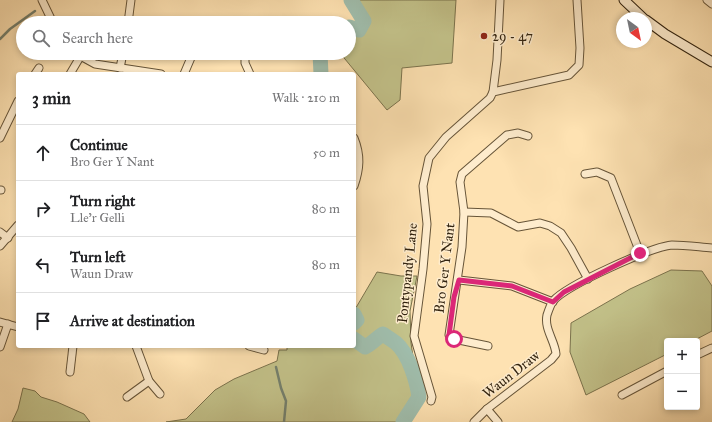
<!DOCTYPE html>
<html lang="en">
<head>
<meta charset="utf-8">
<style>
  body { margin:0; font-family:"IM FELL Great Primer",serif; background:#f2f2f2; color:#202124 }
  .controls { position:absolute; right:12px; bottom:12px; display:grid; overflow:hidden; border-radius:4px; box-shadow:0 2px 6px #0003 }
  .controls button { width:36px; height:36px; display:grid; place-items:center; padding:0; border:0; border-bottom:1px solid #e0e0e0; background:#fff; color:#202124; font:20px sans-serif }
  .compass { position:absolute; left:616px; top:12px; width:36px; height:36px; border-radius:50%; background:#fff; box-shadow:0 2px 6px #0003; rotate:147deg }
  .stop { position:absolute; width:12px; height:12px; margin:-9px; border:3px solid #db2777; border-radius:50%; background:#fff }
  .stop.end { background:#db2777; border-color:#fff; box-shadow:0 1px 4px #0008 }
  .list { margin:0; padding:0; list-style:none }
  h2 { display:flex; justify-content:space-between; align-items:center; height:52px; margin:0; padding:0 16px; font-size:17px }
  h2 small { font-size:13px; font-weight:400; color:#757577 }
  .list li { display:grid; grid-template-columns:26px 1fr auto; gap:12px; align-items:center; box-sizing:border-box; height:56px; padding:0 16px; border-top:1px solid #e0e0e0 }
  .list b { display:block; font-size:15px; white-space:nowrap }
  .list p { margin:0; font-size:13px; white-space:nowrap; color:#757577 }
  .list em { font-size:13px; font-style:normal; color:#757577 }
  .icon { flex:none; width:22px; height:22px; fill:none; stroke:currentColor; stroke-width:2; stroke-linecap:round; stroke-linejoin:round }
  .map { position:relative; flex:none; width:712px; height:422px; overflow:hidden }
  .search { position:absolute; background:#fff; box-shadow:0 2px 6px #0003; left:16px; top:16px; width:340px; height:44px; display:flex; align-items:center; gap:10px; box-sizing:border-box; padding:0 14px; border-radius:22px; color:#757577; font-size:15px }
  .panel { position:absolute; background:#fff; box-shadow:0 2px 6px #0003; left:16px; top:72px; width:340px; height:276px; border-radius:4px }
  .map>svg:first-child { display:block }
  .green { fill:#c3c28a; stroke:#7b734d }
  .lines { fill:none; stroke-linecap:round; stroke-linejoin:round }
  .stream { stroke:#74806e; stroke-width:2.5 }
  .river { stroke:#a0bead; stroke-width:15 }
  .street-casing { stroke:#665438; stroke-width:9 }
  .secondary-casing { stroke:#332410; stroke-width:11 }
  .street { stroke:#feeccd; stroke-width:7 }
  .secondary { stroke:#feeccd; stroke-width:9 }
  .route { stroke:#db2777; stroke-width:5 }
  .poi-dot { fill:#8f2418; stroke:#feeccd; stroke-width:1.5 }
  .labels { text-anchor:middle; stroke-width:3; stroke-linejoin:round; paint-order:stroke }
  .poi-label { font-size:14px; fill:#332410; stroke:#feeccd; text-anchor:start }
  .street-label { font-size:14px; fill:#332410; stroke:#feeccd }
</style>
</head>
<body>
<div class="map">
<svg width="712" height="422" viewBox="0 0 712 422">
  <rect width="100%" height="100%" fill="#fee2b2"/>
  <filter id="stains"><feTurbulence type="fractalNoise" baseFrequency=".005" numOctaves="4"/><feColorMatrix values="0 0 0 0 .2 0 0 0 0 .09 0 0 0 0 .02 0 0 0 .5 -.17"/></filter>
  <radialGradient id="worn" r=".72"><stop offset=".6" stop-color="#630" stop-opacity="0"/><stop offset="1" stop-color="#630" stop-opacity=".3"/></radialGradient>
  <!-- green -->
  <g class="green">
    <path d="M351 0H456L452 63 402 68 400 100 387 110 340 53H349V27L359 30 364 21Z"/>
    <path d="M671 270 702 271 712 286V331L693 341H667V354L586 395 570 352 571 323 630 289Z"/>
    <path d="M377 272 401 276H417L410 311 411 343 419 397 403 422H166L186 419 215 390 234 379 277 361 279 350H287V346H354V311Z"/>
    <path d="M23 388 35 391 41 397 57 402 84 414 90 422H12L18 409Z"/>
  </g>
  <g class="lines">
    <!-- stream -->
    <g class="stream">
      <path d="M0 39 10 29 35 11"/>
      <path d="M276 367 281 388 286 401 284 422"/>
    </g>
    <!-- river -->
    <g class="river">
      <path d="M349 27 359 30 364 21 351 0"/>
      <path d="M320 53 321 74"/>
      <path d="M354 314 357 320 354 323"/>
      <path d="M354 339 365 347C372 344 376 338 383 334 387 337 392 340 396 343 409 354 417 382 419 397L403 422"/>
    </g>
    <!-- street casing -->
    <g class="street-casing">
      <g id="street">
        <path d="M42 0 53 23"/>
        <path d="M707 0 712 4"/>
        <path d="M128 23 131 0"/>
        <path d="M75 53 95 64 161 74"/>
        <path d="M245 53V63L250 74"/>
        <path d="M120 68 123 53"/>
        <path d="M35 74 39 68"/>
        <path d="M70 74 80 57"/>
        <path d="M184 74 193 53"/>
        <path d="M493 92 497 60 500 0"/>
        <path d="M0 138 18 101"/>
        <path d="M354 138C361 155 360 169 354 186"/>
        <path d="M585 174 597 172 611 178 640 253"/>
        <path d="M0 190H1"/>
        <path d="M464 212 491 213 518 227 540 223 550 226 561 233 571 248 588 279"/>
        <path d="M0 232 8 238"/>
        <path d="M0 246 18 225"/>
        <path d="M459 280 512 286 553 302"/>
        <path d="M0 322 18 327"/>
        <path d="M136 346 149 381 160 394"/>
        <path d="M249 346 264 350"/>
        <path d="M488 346 454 339 449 335 462 247 464 212 460 182 462 174 507 135 518 133 528 136"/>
        <path d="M0 347 8 324"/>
        <path d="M697 355 712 348"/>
        <path d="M70 372 73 346"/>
        <path d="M622 395 667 371"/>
        <path d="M127 397 149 381"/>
        <path d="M431 401 432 397 414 336 423 269 427 224 423 186 429 158 446 137 490 98 493 92 569 75 579 65 580 48 577 0"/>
        <path d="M487 409 498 422"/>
        <path d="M474 422 487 409 551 360 556 354C555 341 544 329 547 315 548 312 551 304 553 301 567 285 651 247 672 245 685 245 699 247 712 248"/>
      </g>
    </g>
    <!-- secondary casing -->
    <g class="secondary-casing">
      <g id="secondary">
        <path d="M624 0 643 18"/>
        <path d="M646 20 665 34 712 62"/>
      </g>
    </g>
    <!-- street -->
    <use href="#street" class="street"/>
    <!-- secondary -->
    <use href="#secondary" class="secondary"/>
  </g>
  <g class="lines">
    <!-- route -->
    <path class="route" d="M454 339 449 335 454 297 459 280 512 286 553 302 564 292 640 253"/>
  </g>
  <!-- markers -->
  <circle class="poi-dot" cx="484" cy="36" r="4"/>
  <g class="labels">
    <!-- poi labels -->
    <g class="poi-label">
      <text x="492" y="41">29 - 47</text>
    </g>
    <!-- street labels -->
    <g class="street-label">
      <text transform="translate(444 268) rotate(-83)" y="5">Bro Ger Y Nant</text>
      <text transform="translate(407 273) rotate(-84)" y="5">Pontypandy Lane</text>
      <text transform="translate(511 374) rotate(-38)" y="5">Waun Draw</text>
    </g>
  </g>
  <rect width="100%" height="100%" filter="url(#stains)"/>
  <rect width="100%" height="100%" fill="url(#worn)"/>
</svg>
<div class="controls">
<button>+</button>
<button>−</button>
</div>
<svg class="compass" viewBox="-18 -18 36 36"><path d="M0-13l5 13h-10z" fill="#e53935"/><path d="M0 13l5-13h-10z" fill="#757577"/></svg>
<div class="stop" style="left:454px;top:339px"></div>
<div class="stop end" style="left:640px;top:253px"></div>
<div class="search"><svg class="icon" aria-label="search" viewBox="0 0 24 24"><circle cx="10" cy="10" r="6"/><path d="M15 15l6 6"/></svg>Search here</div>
<section class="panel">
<h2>3 min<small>Walk · 210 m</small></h2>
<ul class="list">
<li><svg class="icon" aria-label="ahead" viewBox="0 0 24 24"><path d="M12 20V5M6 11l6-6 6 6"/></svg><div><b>Continue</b><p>Bro Ger Y Nant</p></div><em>50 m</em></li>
<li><svg class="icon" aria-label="right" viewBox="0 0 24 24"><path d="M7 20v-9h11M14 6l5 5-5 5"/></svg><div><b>Turn right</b><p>Lle'r Gelli</p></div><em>80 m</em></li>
<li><svg class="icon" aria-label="left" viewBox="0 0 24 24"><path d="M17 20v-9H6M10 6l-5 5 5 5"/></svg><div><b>Turn left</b><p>Waun Draw</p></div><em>80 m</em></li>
<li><svg class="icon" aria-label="arrive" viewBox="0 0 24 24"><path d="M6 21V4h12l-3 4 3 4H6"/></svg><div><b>Arrive at destination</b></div></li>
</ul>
</section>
</div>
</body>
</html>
